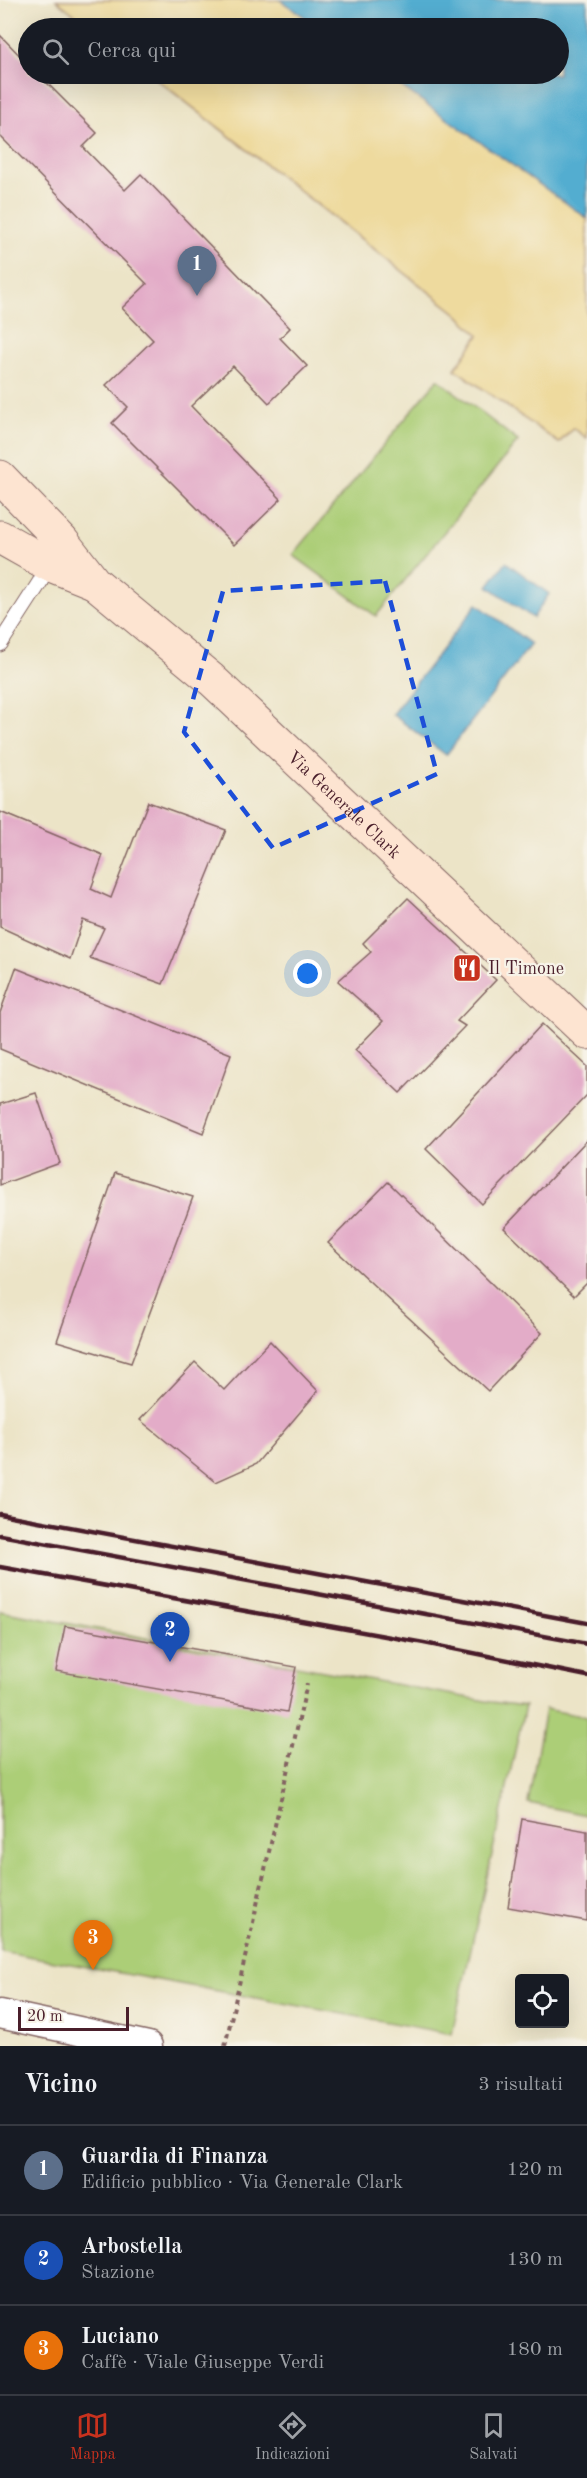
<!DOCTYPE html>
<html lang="it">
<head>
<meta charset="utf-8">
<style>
  body { margin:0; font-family:"Old Standard TT",serif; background:#242831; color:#f1f3f6 }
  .controls { position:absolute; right:18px; bottom:18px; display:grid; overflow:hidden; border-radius:6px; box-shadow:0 6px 24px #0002 }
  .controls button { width:54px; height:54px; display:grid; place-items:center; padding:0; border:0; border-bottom:2px solid #363941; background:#171b24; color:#f1f3f6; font:30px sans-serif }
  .scale { position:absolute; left:18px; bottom:15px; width:111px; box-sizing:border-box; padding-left:6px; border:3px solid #4a1f2b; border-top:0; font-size:16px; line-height:21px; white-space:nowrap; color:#4a1f2b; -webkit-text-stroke:4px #f7f3e8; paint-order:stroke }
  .you { position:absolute; left:308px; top:974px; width:21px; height:21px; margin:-15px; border:4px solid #fff; border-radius:50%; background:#1a73e8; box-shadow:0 0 0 9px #1a73e833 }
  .badge { display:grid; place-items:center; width:39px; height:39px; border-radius:50%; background:#c8321e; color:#fff; font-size:20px; font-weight:700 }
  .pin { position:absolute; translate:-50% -50px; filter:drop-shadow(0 2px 3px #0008) }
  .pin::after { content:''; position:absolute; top:32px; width:21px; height:18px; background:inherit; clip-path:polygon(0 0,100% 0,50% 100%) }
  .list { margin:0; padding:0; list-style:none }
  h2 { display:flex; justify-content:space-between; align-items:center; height:78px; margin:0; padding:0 24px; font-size:26px }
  h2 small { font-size:20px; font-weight:400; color:#9ea1a6 }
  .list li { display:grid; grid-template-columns:39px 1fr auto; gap:18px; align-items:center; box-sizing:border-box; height:90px; padding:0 24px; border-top:2px solid #363941 }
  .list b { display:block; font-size:22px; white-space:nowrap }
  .list p { margin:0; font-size:20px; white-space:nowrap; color:#9ea1a6 }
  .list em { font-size:20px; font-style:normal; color:#9ea1a6 }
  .icon { flex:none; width:33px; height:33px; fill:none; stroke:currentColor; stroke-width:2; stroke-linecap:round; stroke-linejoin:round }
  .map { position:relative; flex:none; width:587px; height:2046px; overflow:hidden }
  .search { position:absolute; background:#171b24; box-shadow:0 6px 24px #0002; left:18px; right:18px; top:18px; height:66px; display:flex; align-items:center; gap:15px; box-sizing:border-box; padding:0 21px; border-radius:33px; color:#9ea1a6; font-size:22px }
  .sheet { height:348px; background:#171b24 }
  nav { display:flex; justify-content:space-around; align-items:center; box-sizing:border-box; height:84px; border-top:2px solid #363941; background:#171b24; font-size:16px; color:#9ea1a6 }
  nav a { display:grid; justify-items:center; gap:3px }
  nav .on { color:#c8321e }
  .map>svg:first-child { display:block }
  .green { fill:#acce77; stroke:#7b7651; stroke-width:1.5 }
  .sand { fill:#eeda9e; stroke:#9c7c64; stroke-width:1.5 }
  .water { fill:#52add0; stroke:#4e667e; stroke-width:1.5 }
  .building { fill:#e3acc8 }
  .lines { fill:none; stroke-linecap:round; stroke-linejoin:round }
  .service-casing { stroke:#836462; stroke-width:17 }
  .minor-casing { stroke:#836462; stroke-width:31 }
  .secondary-casing { stroke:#836462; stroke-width:35 }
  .path { stroke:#836462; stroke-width:4; stroke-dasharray:4.5 4.5; stroke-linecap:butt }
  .service { stroke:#fff; stroke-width:15 }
  .minor { stroke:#fff; stroke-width:28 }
  .secondary { stroke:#fde4d1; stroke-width:33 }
  .rail { stroke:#4a1f2b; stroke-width:4.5 }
  .marked { fill:none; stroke:#1d4ed8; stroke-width:4.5; stroke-dasharray:12 8; stroke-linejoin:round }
  .labels { text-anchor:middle; stroke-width:4.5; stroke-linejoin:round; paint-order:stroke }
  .street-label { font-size:18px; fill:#4a1f2b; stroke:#f7f3e8 }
  .poi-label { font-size:18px; fill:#4a1f2b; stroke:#f7f3e8; text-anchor:start }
</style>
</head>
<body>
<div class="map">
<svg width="587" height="2046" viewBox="0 0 587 2046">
  <rect width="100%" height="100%" fill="#f7f3e8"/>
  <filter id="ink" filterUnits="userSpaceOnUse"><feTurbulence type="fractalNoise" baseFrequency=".0167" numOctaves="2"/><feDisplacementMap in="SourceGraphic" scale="12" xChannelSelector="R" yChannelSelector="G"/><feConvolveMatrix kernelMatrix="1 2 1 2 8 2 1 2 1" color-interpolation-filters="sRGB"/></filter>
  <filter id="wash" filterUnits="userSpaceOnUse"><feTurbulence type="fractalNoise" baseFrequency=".008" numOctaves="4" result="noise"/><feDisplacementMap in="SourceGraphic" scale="24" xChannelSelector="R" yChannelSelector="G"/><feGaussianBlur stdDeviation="1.35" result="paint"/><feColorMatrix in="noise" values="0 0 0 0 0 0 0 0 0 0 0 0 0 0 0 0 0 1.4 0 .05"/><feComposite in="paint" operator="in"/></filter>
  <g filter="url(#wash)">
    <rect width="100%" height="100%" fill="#ece4c7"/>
    <!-- green -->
    <g class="green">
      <path d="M438 379 518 441 376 616 293 555Z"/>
      <path d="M0 1611 491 1702 525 1706 452 2034 0 1951Z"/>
      <path d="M545 1709 587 1717V1815L528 1803Z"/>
    </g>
    <!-- sand -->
    <g class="sand">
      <path d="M56 0H280L321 28H92Z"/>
      <path d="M150 74H384L587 218V438L573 428 559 443 455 369 479 335 456 313Z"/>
    </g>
    <!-- water -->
    <g class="water">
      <path d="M280 0H587V218L384 74H558V28H321Z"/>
      <path d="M506 562 549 594 533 618 488 586Z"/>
      <path d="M477 604 531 644 446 755 392 714Z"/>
    </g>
    <g id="blocks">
      <!-- building -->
      <g class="building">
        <path d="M0 35 28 64V74H38L97 133 83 147 125 190 141 174 290 328 280 338 307 366 269 403 233 366 191 406 281 499 234 545 112 423 128 407 106 385 153 340 122 308 147 284 0 136Z"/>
        <path d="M148 802 226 830 163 984 90 958 104 928 83 920 70 959 0 927V812L103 855 91 889 111 898Z"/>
        <path d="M408 898 496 980 457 1021 465 1026 400 1093 355 1050 383 1021 338 981 371 952 363 943Z"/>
        <path d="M16 968 231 1054 203 1133 0 1049V1013Z"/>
        <path d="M542 1024 587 1066V1095L482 1204 426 1149Z"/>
        <path d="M36 1093 60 1163 0 1185V1104Z"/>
        <path d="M587 1140V1283L574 1296 504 1228Z"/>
        <path d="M115 1173 193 1197 131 1363 57 1341Z"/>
        <path d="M388 1182 542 1333 488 1391 328 1243Z"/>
        <path d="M270 1341 318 1391 256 1464 216 1482 140 1420 195 1362 224 1390Z"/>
        <path d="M65 1626 296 1667 287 1712 56 1671Z"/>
        <path d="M522 1819 587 1831V1921L508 1907Z"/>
      </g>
    </g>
  </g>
  <g filter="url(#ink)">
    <use href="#blocks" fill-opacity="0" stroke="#836462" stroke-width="1.5"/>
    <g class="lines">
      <!-- service casing -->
      <g class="service-casing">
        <path id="service" d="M0 644 40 582 49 562"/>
      </g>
      <!-- minor casing -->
      <g class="minor-casing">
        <path id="minor" d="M0 2014 148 2046"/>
      </g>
      <!-- secondary casing -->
      <g class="secondary-casing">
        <g id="secondary">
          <path id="s1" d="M0 477 62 541 94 582 211 679 587 1033"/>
          <path d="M0 537 48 564 93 582"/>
        </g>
      </g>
      <!-- path -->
      <path class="path" d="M225 2046 307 1684"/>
      <!-- service -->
      <use href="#service" class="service"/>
      <!-- minor -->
      <use href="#minor" class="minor"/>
      <!-- secondary -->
      <use href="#secondary" class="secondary"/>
      <!-- rail -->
      <g class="rail">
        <path d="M0 1514 587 1623"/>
        <path d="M0 1535 587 1644"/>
        <path d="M0 1567 424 1643 587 1676"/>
      </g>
    </g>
  </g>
  <!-- marked area -->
  <path class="marked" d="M385 581 437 774 273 848 184 732 223 591Z"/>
  <!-- icons -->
  <defs>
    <g id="restaurant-square" transform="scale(1.5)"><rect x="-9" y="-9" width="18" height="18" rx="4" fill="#c8321e" stroke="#f7f3e8"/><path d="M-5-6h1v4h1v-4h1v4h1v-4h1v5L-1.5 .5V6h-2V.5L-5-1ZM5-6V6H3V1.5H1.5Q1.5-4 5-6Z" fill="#fff"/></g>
  </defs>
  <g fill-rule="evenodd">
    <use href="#restaurant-square" x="467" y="968"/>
  </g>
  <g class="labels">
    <!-- street labels -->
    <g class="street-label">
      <text dy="6" stroke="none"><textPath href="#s1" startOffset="476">Via Generale Clark</textPath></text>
    </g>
    <!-- poi labels -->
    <g class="poi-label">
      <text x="488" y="974">Il Timone</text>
    </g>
  </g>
</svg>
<div class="controls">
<button><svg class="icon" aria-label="locate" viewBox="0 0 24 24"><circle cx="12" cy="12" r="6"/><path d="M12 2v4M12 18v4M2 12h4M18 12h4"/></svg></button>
</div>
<div class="scale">20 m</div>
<div class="you"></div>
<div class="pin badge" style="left:197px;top:296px;background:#5c6f8a">1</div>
<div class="pin badge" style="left:170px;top:1662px;background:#1a4fb4">2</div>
<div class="pin badge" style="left:93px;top:1970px;background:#e8710a">3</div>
<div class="search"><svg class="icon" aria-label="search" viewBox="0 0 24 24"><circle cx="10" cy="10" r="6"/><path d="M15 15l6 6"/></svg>Cerca qui</div>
</div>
<section class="sheet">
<h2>Vicino<small>3 risultati</small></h2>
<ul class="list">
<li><span class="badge" style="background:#5c6f8a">1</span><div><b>Guardia di Finanza</b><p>Edificio pubblico · Via Generale Clark</p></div><em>120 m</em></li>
<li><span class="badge" style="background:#1a4fb4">2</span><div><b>Arbostella</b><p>Stazione</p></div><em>130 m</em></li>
<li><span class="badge" style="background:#e8710a">3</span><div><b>Luciano</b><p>Caffè · Viale Giuseppe Verdi</p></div><em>180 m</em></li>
</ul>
</section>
<nav>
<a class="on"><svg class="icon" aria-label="map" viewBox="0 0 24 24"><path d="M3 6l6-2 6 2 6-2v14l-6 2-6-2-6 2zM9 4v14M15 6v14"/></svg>Mappa</a>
<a><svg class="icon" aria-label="directions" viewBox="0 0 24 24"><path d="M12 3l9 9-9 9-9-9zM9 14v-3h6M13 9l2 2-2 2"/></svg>Indicazioni</a>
<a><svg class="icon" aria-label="saved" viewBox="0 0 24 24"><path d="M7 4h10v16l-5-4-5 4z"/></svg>Salvati</a>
</nav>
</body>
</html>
